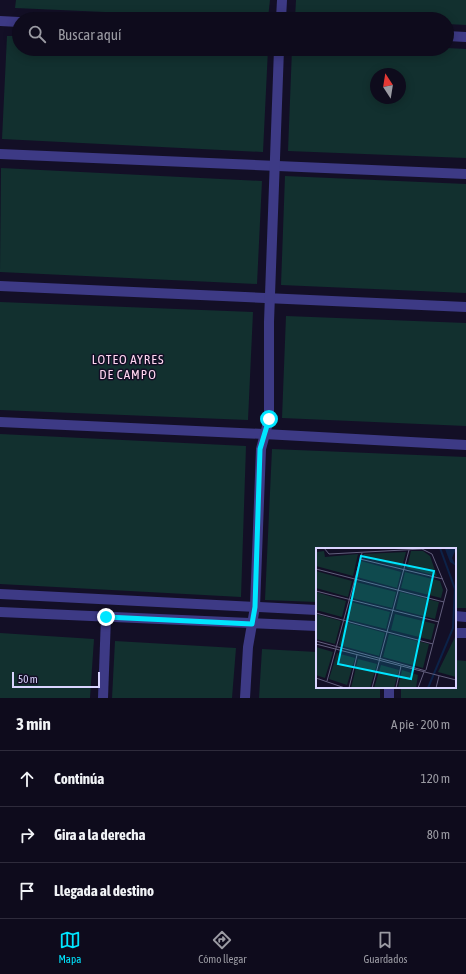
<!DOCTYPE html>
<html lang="es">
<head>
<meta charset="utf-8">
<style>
  body { margin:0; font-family:"Asap Condensed",sans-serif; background:#171425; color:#f1f3f6 }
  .compass { position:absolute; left:370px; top:68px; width:36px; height:36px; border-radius:50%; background:#0e0b1c; box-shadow:0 2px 10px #0003; rotate:348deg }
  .scale { position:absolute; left:12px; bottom:10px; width:88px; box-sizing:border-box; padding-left:4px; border:2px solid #d9d4ff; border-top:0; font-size:11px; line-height:14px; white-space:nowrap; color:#d9d4ff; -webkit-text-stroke:3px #130f26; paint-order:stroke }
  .stop { position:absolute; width:12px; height:12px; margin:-9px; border:3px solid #00e5ff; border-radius:50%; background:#fff }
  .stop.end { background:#00e5ff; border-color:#fff; box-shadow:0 1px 4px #0008 }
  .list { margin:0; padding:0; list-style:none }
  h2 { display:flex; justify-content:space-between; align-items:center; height:52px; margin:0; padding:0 16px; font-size:17px }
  h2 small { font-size:13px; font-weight:400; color:#9b9ba3 }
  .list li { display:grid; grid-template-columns:26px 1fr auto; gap:12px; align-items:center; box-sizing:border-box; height:56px; padding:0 16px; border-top:1px solid #2e2b3b }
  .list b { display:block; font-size:15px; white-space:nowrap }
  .list em { font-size:13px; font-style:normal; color:#9b9ba3 }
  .icon { flex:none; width:22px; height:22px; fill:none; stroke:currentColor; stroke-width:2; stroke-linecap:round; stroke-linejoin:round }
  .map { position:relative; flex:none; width:466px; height:698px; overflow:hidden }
  .search { position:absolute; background:#0e0b1c; box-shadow:0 2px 10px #0003; left:12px; right:12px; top:12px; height:44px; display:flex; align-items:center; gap:10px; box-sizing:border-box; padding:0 14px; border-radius:22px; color:#9b9ba3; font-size:15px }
  .sheet { height:220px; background:#0e0b1c }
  nav { display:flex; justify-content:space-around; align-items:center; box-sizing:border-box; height:56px; border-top:1px solid #2e2b3b; background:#0e0b1c; font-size:11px; color:#9b9ba3 }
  nav a { display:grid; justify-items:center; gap:2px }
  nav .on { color:#00e5ff }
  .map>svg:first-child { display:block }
  .green { fill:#12302f; fill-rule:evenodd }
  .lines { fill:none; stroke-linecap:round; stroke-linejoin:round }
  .minor { stroke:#3d3a85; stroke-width:10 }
  .route { stroke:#00e5ff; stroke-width:5 }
  .labels { text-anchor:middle; stroke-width:3; stroke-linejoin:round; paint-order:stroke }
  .neighbourhood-label { font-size:13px; letter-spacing:1px; fill:#ffd6f0; stroke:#130f26 }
  .inset-river { fill:none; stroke:#0c2248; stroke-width:2 }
  .inset-road { fill:none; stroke:#625e7d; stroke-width:1 }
  .view { fill:#00e5ff; fill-opacity:0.15; stroke:#00e5ff; stroke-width:2 }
  .inset-edge { fill:none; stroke:#d9d4ff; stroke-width:2 }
</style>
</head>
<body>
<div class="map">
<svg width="466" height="698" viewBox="0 0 466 698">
  <rect width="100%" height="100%" fill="#130f26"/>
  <!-- green -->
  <g class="green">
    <path d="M16 0H270L268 18 217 17 15 8Z"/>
    <path d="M296 0H466V25L447 24V19H295Z"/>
    <path d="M7 36H19V49H268L263 152 2 139Z"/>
    <path d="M447 48 466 49V158L288 151 292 49ZM376 74H400V98H376Z"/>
    <path d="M1 168 262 181 257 284 0 272Z"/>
    <path d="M285 176 466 184V293L281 285Z"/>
    <path d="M0 302 253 312 248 420 0 410Z"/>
    <path d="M286 316 466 323V426L282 418Z"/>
    <path d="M0 434 246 446 241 597 0 584Z"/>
    <path d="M272 449 466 457V608H455V549H317V602L265 600Z"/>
    <path d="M0 633 94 639 90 698H0Z"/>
    <path d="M115 641 236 648 232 698H112Z"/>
    <path d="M262 649 317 652V687H380V698H259Z"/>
    <path d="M455 660 466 661V698H401V687H455Z"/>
  </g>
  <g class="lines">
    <!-- minor -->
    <g class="minor">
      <path d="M281 19 282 0"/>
      <path d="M0 21 19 22"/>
      <path d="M447 36 466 37"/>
      <path d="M0 154 466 174"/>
      <path d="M0 286 466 307"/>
      <path d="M0 422 264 434 466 445"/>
      <path d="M0 594 317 610"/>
      <path d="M0 612 317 626"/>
      <path d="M455 616 466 617"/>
      <path d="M455 633H466"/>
      <path d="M103 698 106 617"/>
      <path d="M245 698 248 647 255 607 261 449 269 419V322L279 49"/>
      <path d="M389 698V687"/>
    </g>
  </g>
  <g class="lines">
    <!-- route -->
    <path class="route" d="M106 617 252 624 255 607 260 449 269 419"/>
  </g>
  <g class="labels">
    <!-- neighbourhood labels -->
    <g class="neighbourhood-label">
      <text x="128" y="364">LOTEO AYRES<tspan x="128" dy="15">DE CAMPO</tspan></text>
    </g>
  </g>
  <!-- overview -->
  <g transform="translate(316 548)">
    <rect width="140" height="140" fill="#130f26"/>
    <path d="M8 3 9 9 42 6 37 28 0 18 1 4ZM95 3H107L114 8 121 28 91 20ZM90 4 86 19 47 9 48 6ZM45 13 85 24 81 40 41 29ZM0 23 36 33 32 49 0 40ZM89 24 124 33 127 42 125 50 85 40ZM40 34 80 44 76 60 36 50ZM0 44 30 53 26 69 0 62ZM84 44 123 54 119 71 80 61ZM35 54 74 64 70 81 30 71ZM0 66 25 73 19 96 0 91ZM79 66 119 76 115 92 75 82ZM29 74 69 85 63 108 23 97ZM73 86 113 96 107 120 67 109ZM140 87V129L122 124ZM0 99 17 104 9 130 0 127ZM21 105 39 110 31 137 13 131ZM42 111 61 116 54 140H35ZM65 117 83 122 78 140H58ZM86 122 102 127 100 140H82Z" fill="#12302f"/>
    <path d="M129 1H140L136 10 140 18 134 14Z" fill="#0c2248"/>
    <path class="inset-river" d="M112 140 137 80 139 41 124 0"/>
    <path class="inset-road" d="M8 0 13 6 106 1 116 6 131 42 110 122M16 0H33M44 11 127 31M0 21 128 54M0 43 123 74M0 65 117 96M0 93 110 123M0 96 140 132M0 130 29 140M11 133 46 5M33 140 41 107M56 140 93 2M80 140 85 118M102 140 108 124M120 140 123 128"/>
    <path class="view" d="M45 8 118 23 95 131 22 116Z"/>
    <rect width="140" height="140" class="inset-edge"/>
  </g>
</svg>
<svg class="compass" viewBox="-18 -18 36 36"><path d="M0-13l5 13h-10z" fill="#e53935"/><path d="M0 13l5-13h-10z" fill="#9b9ba3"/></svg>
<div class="scale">50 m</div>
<div class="stop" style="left:269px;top:419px"></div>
<div class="stop end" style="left:106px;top:617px"></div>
<div class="search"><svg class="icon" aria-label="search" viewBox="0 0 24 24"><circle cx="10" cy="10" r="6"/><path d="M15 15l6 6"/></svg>Buscar aquí</div>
</div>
<section class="sheet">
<h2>3 min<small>A pie · 200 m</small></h2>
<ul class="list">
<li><svg class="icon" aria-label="ahead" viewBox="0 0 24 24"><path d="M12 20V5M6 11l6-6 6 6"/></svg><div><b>Continúa</b></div><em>120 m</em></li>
<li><svg class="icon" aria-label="right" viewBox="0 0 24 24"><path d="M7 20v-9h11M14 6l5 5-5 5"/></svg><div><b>Gira a la derecha</b></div><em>80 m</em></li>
<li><svg class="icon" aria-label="arrive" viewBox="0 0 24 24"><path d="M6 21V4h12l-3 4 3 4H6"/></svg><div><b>Llegada al destino</b></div></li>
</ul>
</section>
<nav>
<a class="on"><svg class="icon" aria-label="map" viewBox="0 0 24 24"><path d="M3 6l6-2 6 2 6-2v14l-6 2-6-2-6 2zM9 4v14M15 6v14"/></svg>Mapa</a>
<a><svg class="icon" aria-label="directions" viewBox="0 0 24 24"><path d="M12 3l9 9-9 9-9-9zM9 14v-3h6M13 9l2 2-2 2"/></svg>Cómo llegar</a>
<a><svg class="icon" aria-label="saved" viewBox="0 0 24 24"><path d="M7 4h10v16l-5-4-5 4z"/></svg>Guardados</a>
</nav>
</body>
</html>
